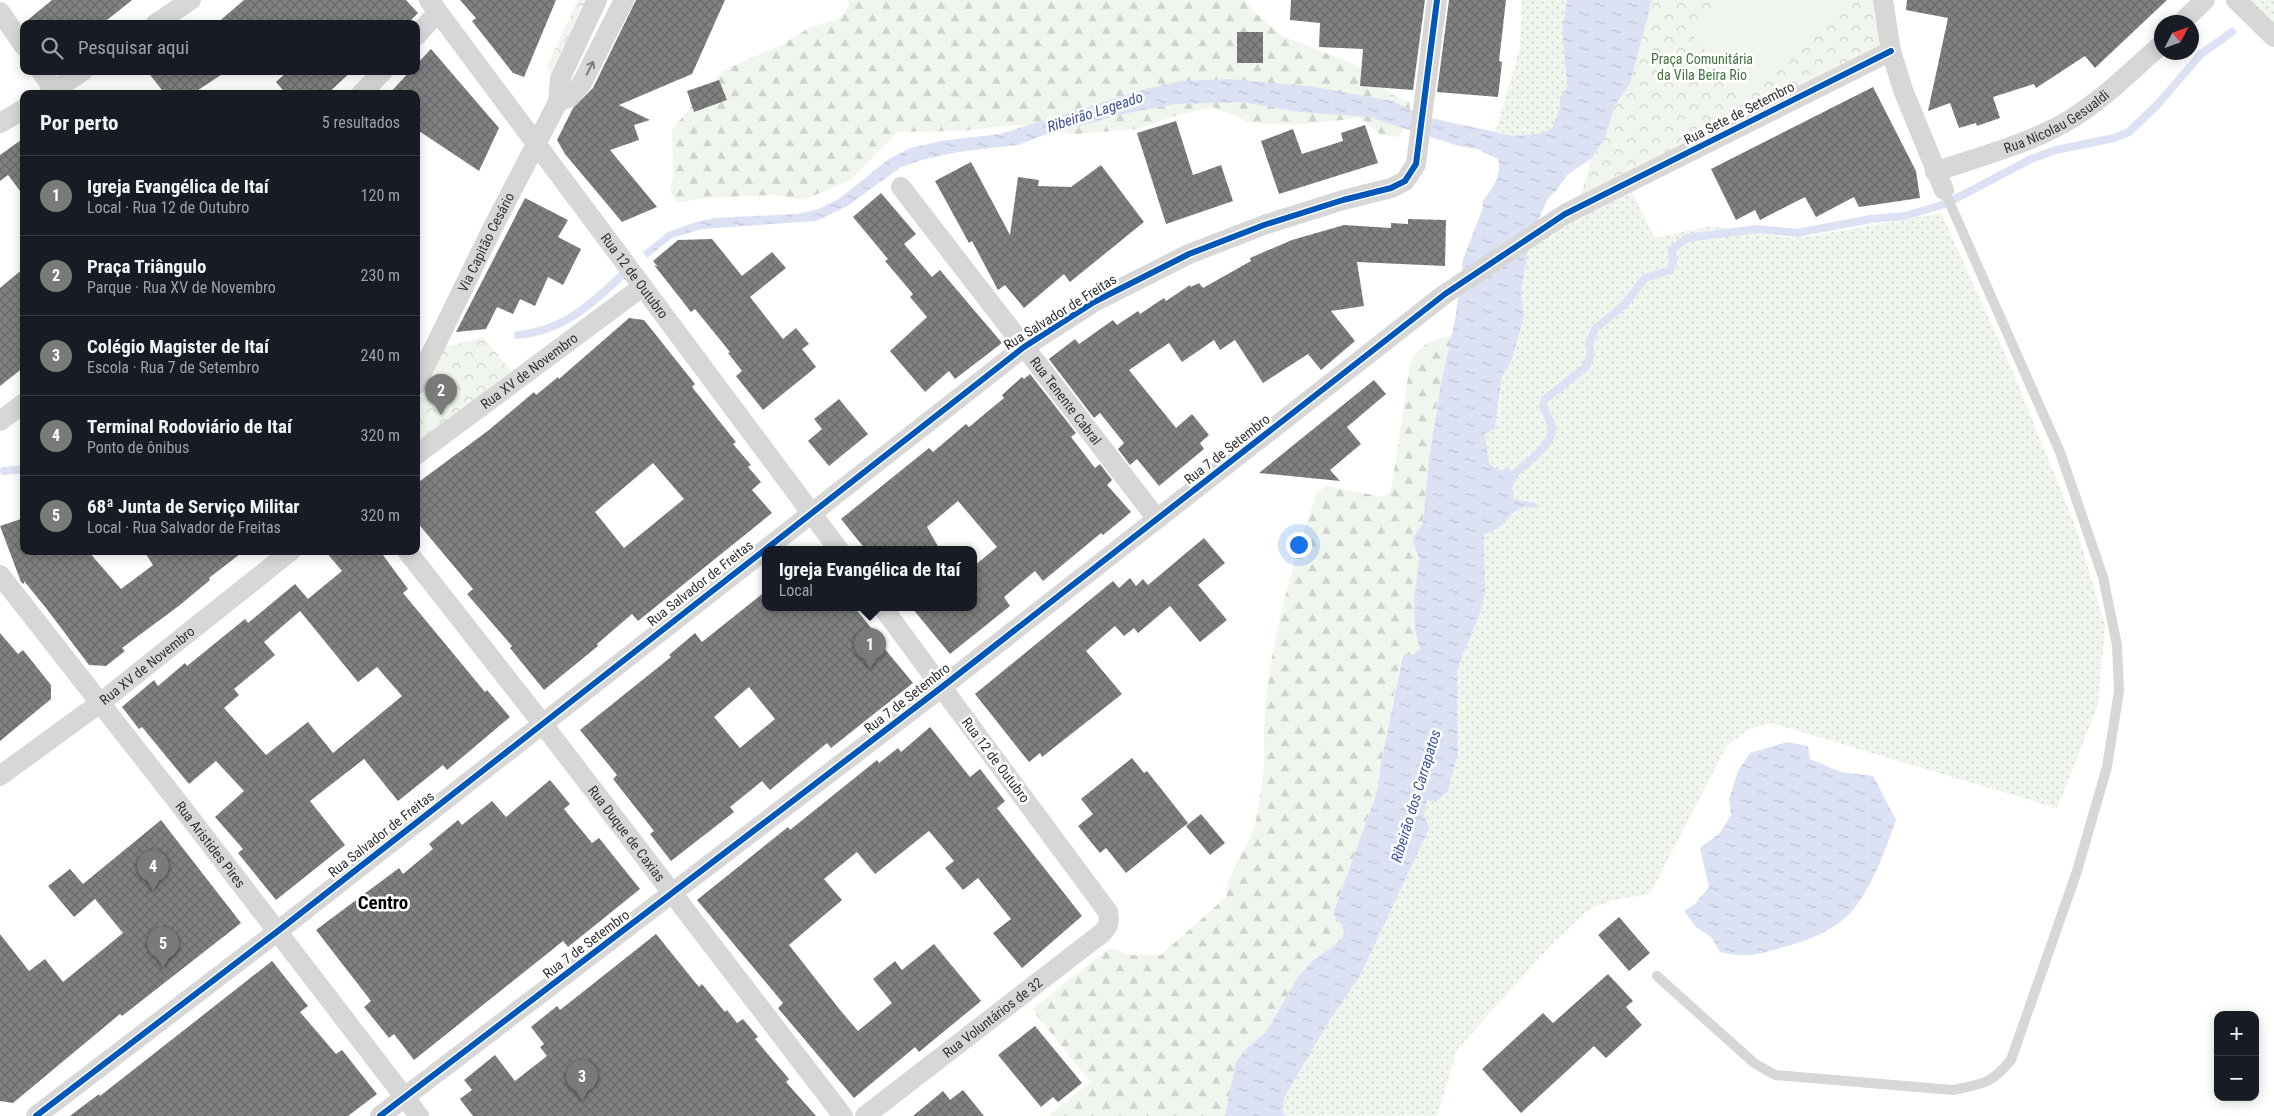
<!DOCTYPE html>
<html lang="pt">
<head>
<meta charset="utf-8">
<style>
  body { margin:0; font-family:"Roboto Condensed",sans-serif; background:#242831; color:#f1f3f6 }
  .controls { position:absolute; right:15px; bottom:15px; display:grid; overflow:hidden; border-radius:10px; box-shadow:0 2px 12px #0003 }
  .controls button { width:45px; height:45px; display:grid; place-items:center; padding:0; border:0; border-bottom:1px solid #363941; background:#171b24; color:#f1f3f6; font:25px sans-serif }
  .compass { position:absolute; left:2154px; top:15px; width:45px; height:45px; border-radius:50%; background:#171b24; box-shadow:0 2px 12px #0003; rotate:49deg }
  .you { position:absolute; left:1298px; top:544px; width:18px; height:18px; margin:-12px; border:4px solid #fff; border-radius:50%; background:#1a73e8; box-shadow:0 0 0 8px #1a73e833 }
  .badge { display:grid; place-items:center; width:32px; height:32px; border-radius:50%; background:#7a7a7a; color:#fff; font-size:16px; font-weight:700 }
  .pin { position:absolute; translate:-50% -41px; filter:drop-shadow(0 1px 2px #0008) }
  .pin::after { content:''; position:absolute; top:26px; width:18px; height:15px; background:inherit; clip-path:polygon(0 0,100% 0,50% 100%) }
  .popup { position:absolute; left:762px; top:546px; width:215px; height:65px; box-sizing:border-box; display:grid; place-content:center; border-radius:10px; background:#171b24; filter:drop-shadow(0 1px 4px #0005); font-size:16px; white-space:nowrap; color:#9ea1a6 }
  .popup b { font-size:19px; color:#f1f3f6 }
  .popup::after { content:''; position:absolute; left:50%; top:100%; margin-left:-10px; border:10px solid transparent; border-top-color:#171b24 }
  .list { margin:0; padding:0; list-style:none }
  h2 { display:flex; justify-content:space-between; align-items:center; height:65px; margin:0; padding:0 20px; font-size:21px }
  h2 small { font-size:16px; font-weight:400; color:#9ea1a6 }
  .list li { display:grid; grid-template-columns:32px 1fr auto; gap:15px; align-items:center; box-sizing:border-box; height:80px; padding:0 20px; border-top:1px solid #363941 }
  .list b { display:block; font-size:19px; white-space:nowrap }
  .list p { margin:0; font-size:16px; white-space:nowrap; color:#9ea1a6 }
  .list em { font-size:16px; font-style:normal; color:#9ea1a6 }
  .icon { flex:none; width:28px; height:28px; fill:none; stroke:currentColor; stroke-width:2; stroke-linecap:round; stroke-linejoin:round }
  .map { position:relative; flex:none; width:2274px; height:1116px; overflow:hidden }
  .search { position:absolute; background:#171b24; box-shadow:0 2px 12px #0003; left:20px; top:20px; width:400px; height:55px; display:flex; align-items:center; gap:12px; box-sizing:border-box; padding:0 18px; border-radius:10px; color:#9ea1a6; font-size:19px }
  .panel { position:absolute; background:#171b24; box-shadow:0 2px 12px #0003; left:20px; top:90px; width:400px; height:465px; border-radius:10px }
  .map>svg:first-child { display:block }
  .grass { fill:url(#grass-dots) }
  .forest { fill:url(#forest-firs) }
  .park { fill:url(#park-crowns) }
  .pitch { fill:#f0f6ee }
  .water { fill:url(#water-ripples) }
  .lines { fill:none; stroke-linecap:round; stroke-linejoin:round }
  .stream { stroke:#dce2f4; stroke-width:8 }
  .building { fill:url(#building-cross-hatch); fill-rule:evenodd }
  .service { stroke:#d7d7d7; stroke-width:10 }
  .minor { stroke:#d7d7d7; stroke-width:20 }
  .cycleway-casing { stroke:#fff; stroke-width:9 }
  .cycleway { stroke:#0057b8; stroke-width:6 }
  .oneway { stroke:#7d7d7d }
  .labels { text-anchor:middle; stroke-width:5; stroke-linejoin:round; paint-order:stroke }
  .park-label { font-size:14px; fill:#42723d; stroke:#fff }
  .street-label { font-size:14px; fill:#333; stroke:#fff }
  .water-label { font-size:15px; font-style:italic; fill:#3b539a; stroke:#fff }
  .district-label { font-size:19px; font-weight:bold; fill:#000; stroke:#fff }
</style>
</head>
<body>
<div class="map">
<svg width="2274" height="1116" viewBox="0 0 2274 1116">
  <defs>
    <pattern id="grass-dots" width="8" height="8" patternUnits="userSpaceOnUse" patternTransform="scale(1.25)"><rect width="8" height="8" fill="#f0f6ee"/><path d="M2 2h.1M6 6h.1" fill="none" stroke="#ced3cd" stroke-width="1.8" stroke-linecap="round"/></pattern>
    <pattern id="forest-firs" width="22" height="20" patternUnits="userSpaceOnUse" patternTransform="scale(1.25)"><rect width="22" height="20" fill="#f0f6ee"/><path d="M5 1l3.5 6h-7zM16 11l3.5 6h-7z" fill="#ced3cd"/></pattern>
    <pattern id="park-crowns" width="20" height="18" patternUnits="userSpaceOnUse" patternTransform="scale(1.25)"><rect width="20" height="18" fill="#f0f6ee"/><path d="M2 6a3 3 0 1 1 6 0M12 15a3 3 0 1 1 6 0" fill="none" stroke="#ced3cd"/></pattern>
    <pattern id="water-ripples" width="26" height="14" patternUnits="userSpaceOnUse" patternTransform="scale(1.25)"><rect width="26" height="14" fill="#dce2f4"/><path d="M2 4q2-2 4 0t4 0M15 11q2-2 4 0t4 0" fill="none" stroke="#bdc2d2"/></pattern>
    <pattern id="building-cross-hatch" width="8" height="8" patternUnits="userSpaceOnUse" patternTransform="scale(1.25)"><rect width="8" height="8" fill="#818181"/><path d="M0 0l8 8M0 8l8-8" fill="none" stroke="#6a6a6a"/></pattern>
  </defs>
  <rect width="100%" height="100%" fill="#fff"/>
  <!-- grass -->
  <g class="grass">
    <path d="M1522 0H1567L1562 28 1567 87 1560 98V107L1552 128 1543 133 1514 136 1496 131 1520 47Z"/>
    <path d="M2242 0H2274V45Z"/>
    <path d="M1629 187 1655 238 1710 226 1791 238 1806 237 1941 213 2010 365 2077 530 2105 626 2098 705 2057 808 1771 723 1749 729 1726 747 1650 894 1609 901 1587 911 1548 948 1457 1050 1437 1116H1286L1282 1112 1285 1096 1330 1020 1360 976 1430 827 1423 816 1427 800 1458 752 1457 670 1480 613 1484 570V534C1513 528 1505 504 1538 508L1536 503 1514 499C1511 483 1503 472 1489 464L1485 434 1499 407 1502 377 1512 359 1524 316 1521 293 1529 245Z"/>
  </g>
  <!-- forest -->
  <g class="forest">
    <path d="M847 0H1245L1251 9 1282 36 1354 64 1391 94 1409 102 1411 116 1399 137 1381 135 1360 118 1295 125 1251 123 1213 107 1175 116 1137 129 1076 134 1017 125 957 131 897 132 851 180 803 200 774 195 704 198 677 203 670 191 673 177 672 129 724 70 781 45 811 27 839 19 849 5Z"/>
    <path d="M1452 336 1437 404 1429 458 1423 523 1412 539 1419 558 1414 599 1415 630 1420 649 1412 655H1402L1380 767 1378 789 1333 914 1342 925 1344 933 1342 941 1312 961 1296 980 1266 1032 1247 1048 1236 1062 1225 1116H1048L1090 1082 1032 1009 1110 948 1130 955H1161L1226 897C1229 866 1250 849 1256 820 1259 803 1262 785 1264 767 1265 748 1263 729 1265 710 1271 640 1293 560 1317 493L1326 486 1384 497 1391 491 1410 364C1418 346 1432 338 1452 336Z"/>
  </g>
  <!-- park -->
  <g class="park">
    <path d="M578 0H608L568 70 551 77 547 66Z"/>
    <path d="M1652 0H1882L1888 50 1578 203 1592 158 1605 138 1615 105 1630 84Z"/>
    <path d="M483 337 516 377 416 452V376L426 352Z"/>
  </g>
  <!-- pitch -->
  <path class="pitch" d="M1730 0H1843L1844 1 1745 93 1692 35Z"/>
  <!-- water -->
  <g class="water">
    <path d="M1567 0H1652L1630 84 1615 105 1605 138 1592 158 1567 175 1557 190 1548 198 1538 221 1529 245 1521 293 1524 316 1512 359 1502 377 1495 428 1485 434 1489 464 1500 471 1508 467 1517 477 1512 488 1514 499 1536 503 1539 508C1503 504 1515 527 1484 534L1485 593 1480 613 1457 670 1458 752 1448 791 1436 802 1427 800 1424 816 1430 827 1360 976 1330 1020 1285 1096 1282 1112 1286 1116H1225L1236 1062 1247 1048 1266 1032 1296 980 1312 961 1341 941 1344 933 1342 925 1333 914 1378 789 1380 767 1403 655H1412L1420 649 1415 630 1414 599 1419 558 1412 539 1423 523 1429 458 1441 383 1455 320 1463 259 1483 208 1482 202C1492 188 1502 177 1498 159L1477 149 1459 146 1369 117 1300 112 1241 102 1177 104 1128 113 1044 135 1018 145 958 152 922 160 901 167 846 207 816 221 702 229 672 238 647 258 643 252 668 232 696 222 715 218 797 214 819 209 840 198 889 159 910 148 941 141 1000 134 1146 89 1181 81 1229 79 1310 86 1392 101 1426 117 1514 136 1543 133 1552 128 1560 107V98L1567 87 1562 28Z"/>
    <path d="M1787 742 1808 746 1810 759 1841 772 1873 776 1896 820C1886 849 1869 897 1845 918 1828 933 1805 941 1784 947 1759 954 1746 959 1720 952L1712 938 1696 927 1684 911 1695 904 1709 887 1700 848 1720 833 1731 815 1729 799 1738 771 1750 753Z"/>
  </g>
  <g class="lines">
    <!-- stream -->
    <g class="stream">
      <path d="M1955 199 2031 159 2056 150 2114 138 2129 132 2159 103 2201 54 2232 32"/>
      <path d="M518 335C568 330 592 302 628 270"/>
      <path d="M4 471 24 469"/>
      <path d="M1508 479C1520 469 1553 446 1552 428 1552 423 1545 412 1543 406L1545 399 1586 367 1591 354 1589 345 1595 329 1625 304 1645 278 1670 270 1673 263 1672 250 1687 238 1758 229 1797 233 1871 219 1905 216 1945 204"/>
    </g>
  </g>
  <!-- building -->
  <g class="building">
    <path d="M52 0H132L102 24H23Z"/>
    <path d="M244 0H406L418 13 407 24H216Z"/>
    <path d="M460 0H556L524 77 513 73 472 21 476 18Z"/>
    <path d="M636 0H725L692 74 619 105 650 120 634 125 639 140 610 150 657 207 622 222 565 154 557 140 573 108 593 88Z"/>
    <path d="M1291 0H1425L1413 90 1360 86 1363 49 1319 47 1320 23 1290 20Z"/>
    <path d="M1449 0H1506L1499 61 1502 62 1498 97 1437 92Z"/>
    <path d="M1907 0H2167L2095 68 2085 56 2036 88 2034 84 1993 97 2000 118 1977 126 1976 123 1959 128 1950 103 1928 111 1948 18 1906 10Z"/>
    <rect x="1237" y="32" width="26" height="31"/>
    <path d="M431 49 499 128 479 171 416 129V94H389L410 71H416V65Z"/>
    <path d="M147 71H227L192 94H165Z"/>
    <path d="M288 71H352L327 94H286L276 82Z"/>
    <path d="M719 80 727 100 694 112 687 91Z"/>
    <path d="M1873 87 1916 171 1920 198 1859 207 1854 197 1816 217 1805 197 1760 220 1755 210 1736 220 1711 169Z"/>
    <path d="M1176 121 1193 175 1221 165 1233 201 1166 224 1137 133Z"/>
    <path d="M1365 125 1378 163 1279 194 1261 141 1293 129 1302 154 1343 141 1341 133Z"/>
    <path d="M24 138V196L8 175 0 181V155Z"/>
    <path d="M971 162 1010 235 1018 177 1039 180 1038 186 1071 187 1101 165 1144 222 1070 282 1064 274 1024 308 1005 285 998 290 972 241 969 243 935 181Z"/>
    <path d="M881 193 916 234 904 244 932 277 940 270 1002 343 955 379 949 371 925 392 890 351 927 317 910 297 913 294 885 261 888 259 853 217Z"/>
    <path d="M525 198 568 220 558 237 581 249 563 285 548 277 535 306 520 299 513 314 497 307 486 329 456 332Z"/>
    <path d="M1408 219 1446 220 1445 266 1357 262 1364 306 1331 311 1355 341 1321 370 1308 354 1263 383 1235 340 1220 350 1214 340 1182 362 1169 343 1129 370 1176 428 1192 414 1209 435 1200 443 1204 449 1159 486 1137 459 1130 465 1118 449 1124 443 1100 413 1094 418 1049 359 1075 339 1079 344 1113 320 1117 325 1138 311 1140 314 1164 298 1166 301 1190 285 1191 287 1199 283 1203 288 1251 261 1250 258 1292 240 1344 225 1391 228V223L1408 224Z"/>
    <path d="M712 239 742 276 772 252 786 268 750 297 783 339 796 328 809 344 802 349 816 367 763 410 736 376 742 371 728 353 730 352 695 309 691 312 654 265 658 267 653 261 678 240Z"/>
    <path d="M24 268V367L0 386V288Z"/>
    <path d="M629 318 644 320 695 384 692 387 736 442 733 444 751 465 748 467 761 482 752 490 772 513 638 621 632 614 597 644 598 646 544 690 510 648 512 646 467 594 473 589 416 521V484L489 430 534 392 536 395 558 377 559 379ZM653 463 684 499 624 548 595 512Z"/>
    <path d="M1030 374 1076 433 1071 437 1095 468 1100 464 1112 480 1107 485 1131 512 1103 535 1101 533 1043 581 1035 571 1004 597 1010 606 950 654 912 608H974V566L997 547 958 501 927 527 940 550H866L841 519 929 448 933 452 966 424 969 427 1004 398 1002 395 1022 377 1024 379Z"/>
    <path d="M1374 380 1386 394 1347 427 1361 444 1330 470 1340 481 1259 473Z"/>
    <path d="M839 399 868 434 829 466 808 441 822 429 814 419Z"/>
    <path d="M24 518V551H88L121 589 153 565 144 551H244L209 578 210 580 180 605 122 648 125 651 106 666 89 665 46 608 24 581V584L21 582 0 526Z"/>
    <path d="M1204 538 1225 563 1198 585 1227 620 1200 642 1170 606 1138 633 1134 628 1124 636 1115 626 1086 651 1122 694 1042 757 1040 753 1029 762 975 694 1113 581 1119 588 1130 578 1136 586 1143 579 1148 585Z"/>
    <path d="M325 551H380L408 589 403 593 485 692 487 690 510 717 447 770 443 765 398 801 364 759 310 801 345 845 276 900 238 853 243 849 215 817 244 791 216 761 189 784 142 727 139 729 122 707 154 680 158 686 185 663 187 666 245 619 248 623 295 584 308 599 342 571ZM300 611 358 682 377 667 402 696 333 753 308 722 266 755 224 708 239 695 234 689 275 655 264 642Z"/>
    <path d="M766 591V608H855L872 629 870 631 913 683 831 748 827 743 770 790 762 781 730 807 734 812 671 861 650 834 654 831 613 779 617 775 580 730 671 657 669 655 695 633 702 642ZM749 687 775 719 740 748 714 717Z"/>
    <path d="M0 633 18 654 23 650 51 685V699L0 741Z"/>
    <path d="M930 727 970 777 980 769 1005 801 997 808 1082 916 1022 968 993 933 1011 919 978 878 963 890 945 868 954 861 929 831 875 874 857 852 824 879 842 900 789 945 840 1010 858 1031 892 1003 873 979 895 961 902 970 934 944 981 1001 919 1052 915 1047 854 1098 778 1008 783 1003 697 900 788 827 790 830 877 760 879 763 898 748 901 752Z"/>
    <path d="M1132 758 1144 773 1147 771 1188 823 1126 873 1106 848 1100 853 1078 826 1093 814 1081 799Z"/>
    <path d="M550 780 570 804 564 809 592 843 599 838 640 889 568 947 563 941 414 1060 394 1034 389 1038 364 1007 371 1001 316 930 399 868 403 874 433 849 429 844 458 820 462 825 492 801 506 817Z"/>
    <path d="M1201 814 1225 843 1210 855 1186 826Z"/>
    <path d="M161 820 241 923 122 1016 120 1014 13 1103 0 1101V934L29 971 45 959 63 982 123 933 95 899 74 917 48 886 70 869 83 884Z"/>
    <path d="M1619 917 1650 953 1629 971 1598 935Z"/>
    <path d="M656 934 699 987 702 984 725 1012 727 1010 737 1023 743 1019 758 1037 755 1039 789 1079 786 1082 816 1116H473L460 1099 472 1090 464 1080 495 1055 515 1081 547 1056 540 1047 544 1044 531 1027 557 1006 560 1010Z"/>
    <path d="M272 961 308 1006 300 1012 336 1054 342 1050 377 1094 348 1116H70L99 1094 100 1096Z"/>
    <path d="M1608 974 1633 1001 1626 1007 1642 1025 1606 1058 1594 1046 1521 1113 1482 1069 1543 1013 1553 1023Z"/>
    <path d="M1035 1026 1082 1083 1058 1102 1053 1097 1041 1107 998 1055Z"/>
    <path d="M963 1090 984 1116H913L943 1091 950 1100Z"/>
  </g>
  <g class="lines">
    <!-- service -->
    <path class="service" d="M1657 976 1754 1063 1775 1075 1953 1090C1983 1084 1991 1084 2011 1060L2077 871 2107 767 2119 691 2117 645 2103 577 2060 452 1944 190"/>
    <!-- minor -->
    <g class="minor">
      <path id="s1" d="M429 0 839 550"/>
      <path d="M1883 0 1891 51 1903 90 1944 190"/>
      <path d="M2236 0 2274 37"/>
      <path d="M0 12 24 46"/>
      <path d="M2182 22 2205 0"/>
      <path d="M155 24 191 0"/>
      <path d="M416 36 438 12"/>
      <path d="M41 71 57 94"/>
      <path d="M49 94 83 71"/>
      <path d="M361 94 383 71"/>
      <path d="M558 102 570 97 582 83 624 0"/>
      <path d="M0 123 24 109"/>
      <path id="s2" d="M1935 172C1980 156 2030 144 2071 119 2105 98 2132 70 2162 44"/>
      <path id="s3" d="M901 187 1157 519"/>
      <path id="s4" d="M416 385 493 227 558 102 560 79 597 0"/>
      <path d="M0 421 24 403"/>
      <path id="s5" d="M416 455 642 287"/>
      <path id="s6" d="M407 551 542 723 843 1116"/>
      <path id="s7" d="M0 575 184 810 419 1116"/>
      <path id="s8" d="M0 776 100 703 291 551"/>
      <path d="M36 1116 278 931 1024 347 1094 302 1189 254 1264 225 1343 200 1391 188 1405 181 1416 164 1437 0"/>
      <path d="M380 1116 942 687 1445 294 1565 214 1891 51"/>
      <path id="s9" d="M865 1116 1102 933C1109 926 1110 922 1108 912L883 608"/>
    </g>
    <!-- cycleway casing -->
    <g class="cycleway-casing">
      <g id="cycleway">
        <path d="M36 1116 278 931 1024 347 1094 302 1189 254 1264 225 1343 200 1391 188 1405 181 1416 164 1437 0"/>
        <path d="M380 1116 942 687 1445 294 1565 214 1891 51"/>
      </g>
    </g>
    <!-- cycleway -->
    <use href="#cycleway" class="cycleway"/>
  </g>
  <!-- one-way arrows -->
  <defs><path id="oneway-shaft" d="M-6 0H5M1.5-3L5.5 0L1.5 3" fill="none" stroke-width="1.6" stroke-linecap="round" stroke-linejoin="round" transform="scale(1.25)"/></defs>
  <use class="oneway" href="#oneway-shaft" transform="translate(590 68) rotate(-63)"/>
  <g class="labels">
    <!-- park labels -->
    <g class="park-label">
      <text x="1702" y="64">Praça Comunitária<tspan x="1702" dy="16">da Vila Beira Rio</tspan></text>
    </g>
    <!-- street labels -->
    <g class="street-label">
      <text transform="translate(1739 113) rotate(-27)" y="5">Rua Sete de Setembro</text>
      <text dy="5" stroke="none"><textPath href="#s2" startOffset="132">Rua Nicolau Gesualdi</textPath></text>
      <text dy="5" stroke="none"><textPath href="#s4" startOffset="159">Via Capitão Cesário</textPath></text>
      <text dy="5" stroke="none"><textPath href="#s1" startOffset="344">Rua 12 de Outubro</textPath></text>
      <text transform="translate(1060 312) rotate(-32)" y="5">Rua Salvador de Freitas</text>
      <text dy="5" stroke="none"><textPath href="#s5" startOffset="141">Rua XV de Novembro</textPath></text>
      <text dy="5" stroke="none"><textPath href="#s3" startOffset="270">Rua Tenente Cabral</textPath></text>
      <text transform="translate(1227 449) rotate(-38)" y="5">Rua 7 de Setembro</text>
      <text transform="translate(700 583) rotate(-38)" y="5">Rua Salvador de Freitas</text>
      <text dy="5" stroke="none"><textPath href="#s8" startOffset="184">Rua XV de Novembro</textPath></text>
      <text transform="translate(907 698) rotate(-38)" y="5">Rua 7 de Setembro</text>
      <text transform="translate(996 760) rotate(53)" y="5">Rua 12 de Outubro</text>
      <text dy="5" stroke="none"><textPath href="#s6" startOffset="358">Rua Duque de Caxias</textPath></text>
      <text transform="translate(381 834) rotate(-38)" y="5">Rua Salvador de Freitas</text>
      <text dy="5" stroke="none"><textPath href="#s7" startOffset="342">Rua Aristides Pires</textPath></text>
      <text transform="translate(586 944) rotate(-37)" y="5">Rua 7 de Setembro</text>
      <text dy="5" stroke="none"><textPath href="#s9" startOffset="161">Rua Voluntários de 32</textPath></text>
    </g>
    <!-- water labels -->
    <g class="water-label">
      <text transform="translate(1095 112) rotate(-18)" y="5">Ribeirão Lageado</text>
      <text transform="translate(1416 796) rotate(-73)" y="5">Ribeirão dos Carrapatos</text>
    </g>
    <!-- district labels -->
    <g class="district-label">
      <text x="383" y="909">Centro</text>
    </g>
  </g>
</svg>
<div class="controls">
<button>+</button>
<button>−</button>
</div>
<svg class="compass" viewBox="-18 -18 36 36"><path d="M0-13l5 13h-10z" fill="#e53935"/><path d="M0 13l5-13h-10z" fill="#9ea1a6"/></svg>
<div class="you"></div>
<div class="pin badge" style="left:870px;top:669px">1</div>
<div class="popup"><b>Igreja Evangélica de Itaí</b>Local</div>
<div class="pin badge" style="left:441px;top:415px">2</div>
<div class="pin badge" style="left:582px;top:1101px">3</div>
<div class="pin badge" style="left:153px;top:891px">4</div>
<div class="pin badge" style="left:163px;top:968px">5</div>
<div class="search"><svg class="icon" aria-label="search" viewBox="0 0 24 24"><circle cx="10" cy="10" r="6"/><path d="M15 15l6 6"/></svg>Pesquisar aqui</div>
<section class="panel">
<h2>Por perto<small>5 resultados</small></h2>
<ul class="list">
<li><span class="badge">1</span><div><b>Igreja Evangélica de Itaí</b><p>Local · Rua 12 de Outubro</p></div><em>120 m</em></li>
<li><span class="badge">2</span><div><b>Praça Triângulo</b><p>Parque · Rua XV de Novembro</p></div><em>230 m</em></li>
<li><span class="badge">3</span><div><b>Colégio Magister de Itaí</b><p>Escola · Rua 7 de Setembro</p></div><em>240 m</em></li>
<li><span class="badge">4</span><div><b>Terminal Rodoviário de Itaí</b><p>Ponto de ônibus</p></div><em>320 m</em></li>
<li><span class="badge">5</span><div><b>68ª Junta de Serviço Militar</b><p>Local · Rua Salvador de Freitas</p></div><em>320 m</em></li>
</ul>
</section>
</div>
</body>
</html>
